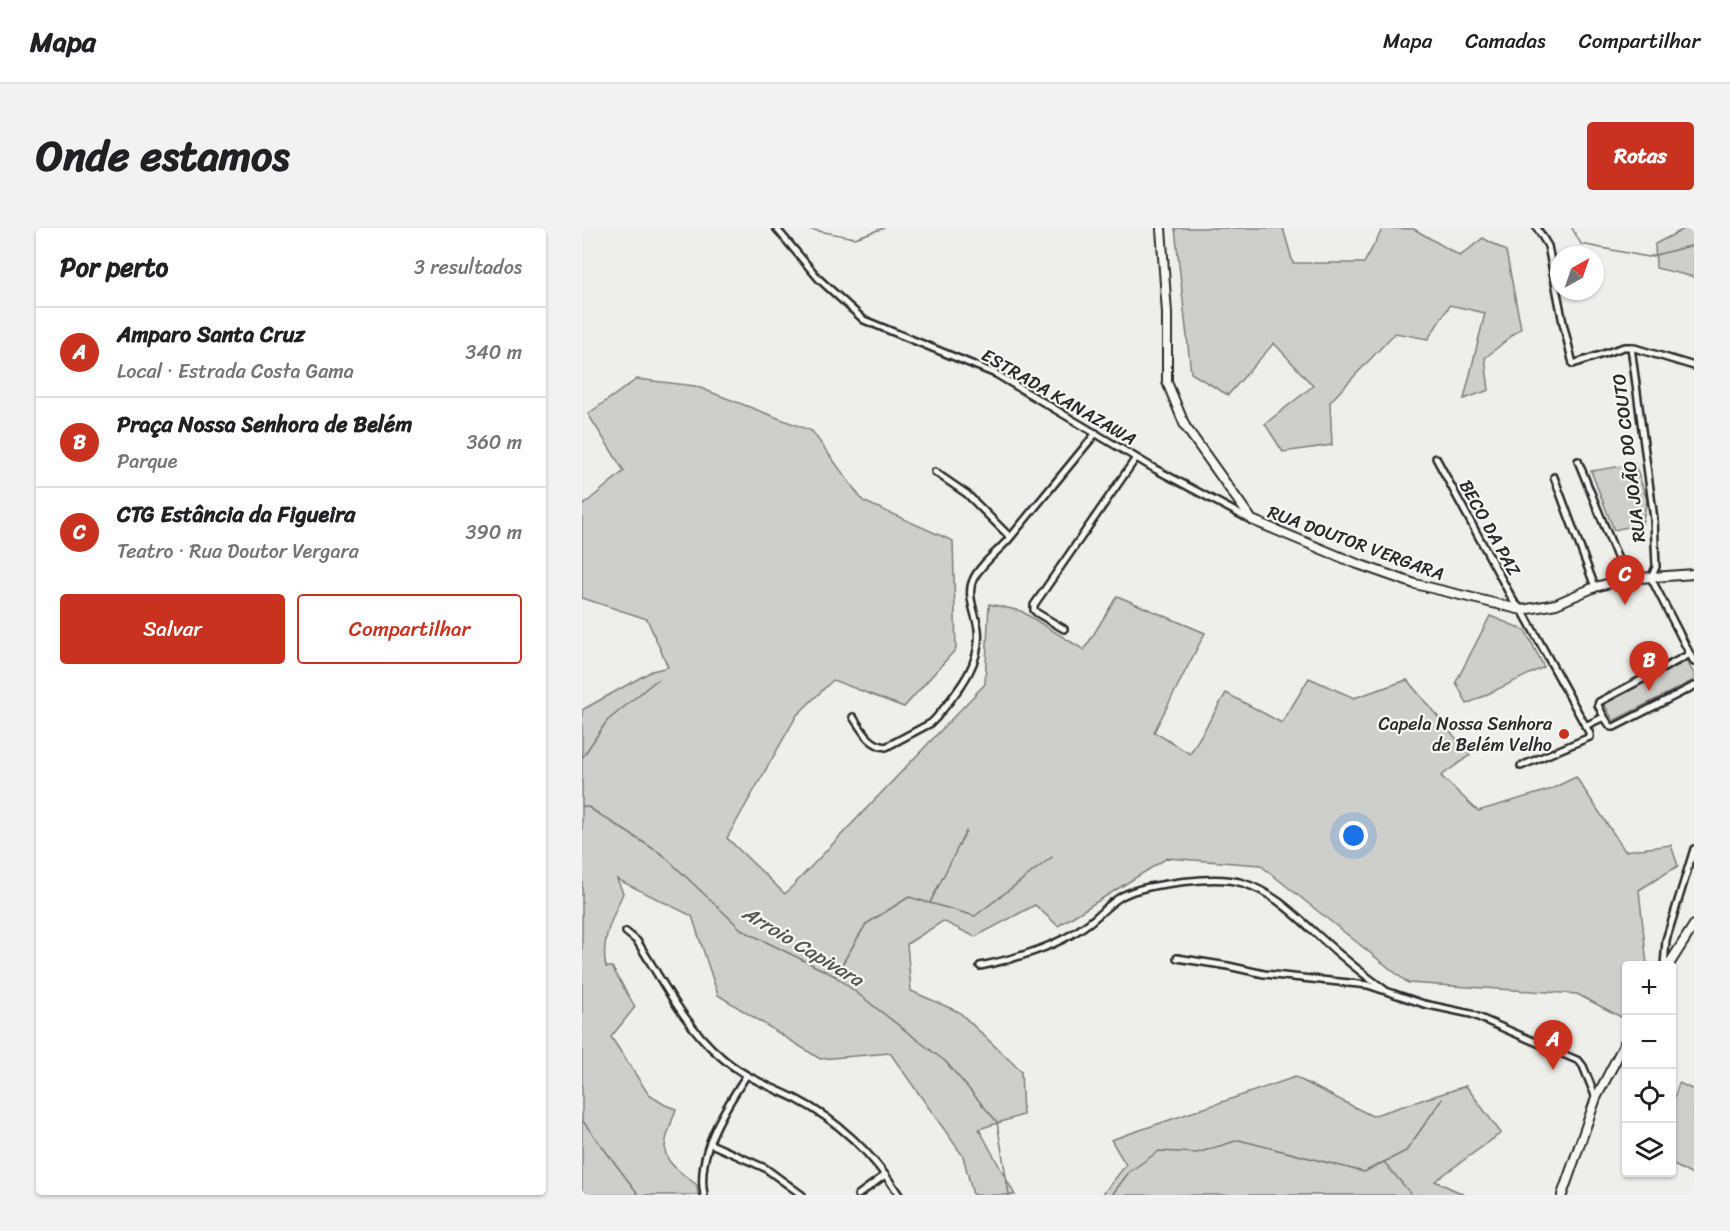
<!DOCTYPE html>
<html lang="pt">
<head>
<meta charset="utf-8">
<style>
  body { margin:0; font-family:Sriracha,sans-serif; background:#f2f2f2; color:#202124 }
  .controls { position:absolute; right:18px; bottom:18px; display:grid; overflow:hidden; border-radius:6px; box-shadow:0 2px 4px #0004 }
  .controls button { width:54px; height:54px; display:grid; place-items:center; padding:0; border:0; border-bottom:2px solid #e0e0e0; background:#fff; color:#202124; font:30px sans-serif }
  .compass { position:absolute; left:968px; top:18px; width:54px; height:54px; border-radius:50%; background:#fff; box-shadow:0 2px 4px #0004; rotate:40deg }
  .you { position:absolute; left:772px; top:608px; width:21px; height:21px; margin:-15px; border:4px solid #fff; border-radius:50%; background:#1a73e8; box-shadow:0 0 0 9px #1a73e833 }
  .badge { display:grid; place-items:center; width:39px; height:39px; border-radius:50%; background:#c8321e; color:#fff; font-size:20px; font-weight:700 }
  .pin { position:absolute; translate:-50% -50px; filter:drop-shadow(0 2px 3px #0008) }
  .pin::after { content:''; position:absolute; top:32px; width:21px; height:18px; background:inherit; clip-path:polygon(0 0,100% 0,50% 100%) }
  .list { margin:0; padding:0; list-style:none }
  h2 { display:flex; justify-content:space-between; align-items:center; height:78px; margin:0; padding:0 24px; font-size:26px }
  h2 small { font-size:20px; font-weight:400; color:#757577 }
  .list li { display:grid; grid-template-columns:39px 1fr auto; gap:18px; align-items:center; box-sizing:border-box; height:90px; padding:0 24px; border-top:2px solid #e0e0e0 }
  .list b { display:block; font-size:22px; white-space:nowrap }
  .list p { margin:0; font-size:20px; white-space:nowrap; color:#757577 }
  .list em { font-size:20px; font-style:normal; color:#757577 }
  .actions { display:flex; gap:12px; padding:18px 24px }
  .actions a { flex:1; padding:14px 0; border:2px solid #c8321e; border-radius:6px; text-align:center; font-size:21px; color:#c8321e }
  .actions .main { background:#c8321e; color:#fff }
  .icon { flex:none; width:33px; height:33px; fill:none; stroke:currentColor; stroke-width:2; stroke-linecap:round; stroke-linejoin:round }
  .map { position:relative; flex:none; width:1112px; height:967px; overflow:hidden; border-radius:6px }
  header { display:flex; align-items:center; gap:36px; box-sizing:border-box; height:84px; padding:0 30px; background:#fff; border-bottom:2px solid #e0e0e0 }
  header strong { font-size:28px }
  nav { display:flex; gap:33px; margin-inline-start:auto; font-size:21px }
  .intro { display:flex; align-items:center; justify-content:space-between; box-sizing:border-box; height:144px; padding:0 36px }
  h1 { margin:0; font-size:42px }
  .button { padding:15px 27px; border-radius:6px; background:#c8321e; color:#fff; font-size:21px; font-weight:700 }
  main { display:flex; gap:36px; padding:0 36px }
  aside { flex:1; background:#fff; border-radius:6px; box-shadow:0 2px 4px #0004 }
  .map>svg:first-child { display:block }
  .green { fill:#cececa; stroke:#7c7c7a; stroke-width:1.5 }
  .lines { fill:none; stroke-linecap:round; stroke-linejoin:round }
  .stream { stroke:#757573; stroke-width:1.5 }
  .minor-casing { stroke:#2b2b2b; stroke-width:10 }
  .secondary-casing { stroke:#2b2b2b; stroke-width:12 }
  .minor { stroke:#f6f6f2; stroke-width:5 }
  .secondary { stroke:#f6f6f2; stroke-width:8 }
  .poi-dot { fill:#c8321e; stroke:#f6f6f2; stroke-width:2 }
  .labels { text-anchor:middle; stroke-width:4.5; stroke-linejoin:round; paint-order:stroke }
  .street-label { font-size:18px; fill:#2b2b2b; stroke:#f6f6f2 }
  .poi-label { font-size:18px; fill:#2b2b2b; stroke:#f6f6f2; text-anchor:end }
  .water-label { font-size:20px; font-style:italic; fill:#565655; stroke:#f6f6f2 }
</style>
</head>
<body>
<header>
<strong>Mapa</strong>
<nav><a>Mapa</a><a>Camadas</a><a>Compartilhar</a></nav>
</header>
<div class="intro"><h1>Onde estamos</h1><a class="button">Rotas</a></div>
<main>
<aside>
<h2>Por perto<small>3 resultados</small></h2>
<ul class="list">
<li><span class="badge">A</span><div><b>Amparo Santa Cruz</b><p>Local · Estrada Costa Gama</p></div><em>340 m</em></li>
<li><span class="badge">B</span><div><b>Praça Nossa Senhora de Belém</b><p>Parque</p></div><em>360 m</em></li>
<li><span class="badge">C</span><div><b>CTG Estância da Figueira</b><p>Teatro · Rua Doutor Vergara</p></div><em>390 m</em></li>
</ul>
<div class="actions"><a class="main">Salvar</a><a>Compartilhar</a></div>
</aside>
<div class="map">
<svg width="1112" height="967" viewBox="0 0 1112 967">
  <rect width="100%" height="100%" fill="#eeeeea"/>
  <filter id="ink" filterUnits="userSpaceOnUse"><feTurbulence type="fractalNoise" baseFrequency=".0167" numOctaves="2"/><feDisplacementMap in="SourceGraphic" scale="12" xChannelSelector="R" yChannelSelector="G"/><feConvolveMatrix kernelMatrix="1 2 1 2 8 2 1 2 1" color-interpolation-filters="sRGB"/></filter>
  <g filter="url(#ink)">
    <!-- green -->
    <g class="green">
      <path d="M593 0H701L711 35H782L801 0 832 1 878 28 901 10 924 23 939 100 903 130 907 162 882 171 903 85 868 77 846 111 813 105 748 174 750 217 701 224 683 196 731 158 692 115 646 167 609 145Z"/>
      <path d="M1104 0H1112V49L1074 40 1073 16Z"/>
      <path d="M55 151 113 158 230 203 281 273 371 313 374 421 322 479 251 452 215 487 145 610 203 666 403 456 407 376 439 383 502 422 535 368 623 405 572 504 608 526 644 465 700 495 727 450 772 470 825 452 888 527 859 548 896 583 967 562 994 549 1043 623 1089 617 1096 638 1057 662 1065 737 1044 738V780L1039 789 995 766 826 755 678 637 585 630 476 698 453 677 393 709 361 693 325 716 329 763 377 784 439 843 441 887 397 901 433 967H391L381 928 308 825 238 831 136 767 110 688 35 651 41 665C31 689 18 712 24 739H30L53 779 29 809 67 867 83 877 94 881C79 926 74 927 115 957L116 967H0V482L70 443 86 439 65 391 0 370V278L42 243 6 186Z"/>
      <path d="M1053 236 1065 272 1060 296 1032 302 1009 243Z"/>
      <path d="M908 388 943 402 962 439 885 476 874 454Z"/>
      <path d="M1105 433 1112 446V452L1031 493 1022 475Z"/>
      <path d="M713 849 790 888 884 858 919 905 853 953 883 967H520L544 937 529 912Z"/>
      <path d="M1097 855 1112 862V948L1090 936V877Z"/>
    </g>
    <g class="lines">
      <!-- stream -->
      <g class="stream">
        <path d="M221 0 273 10 302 0"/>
        <path d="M990 0 999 16 1066 29 1112 17"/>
        <path d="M0 530 25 493 76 451"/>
        <path d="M0 578 6 579 81 627 160 702 253 748 364 834 415 894 427 967"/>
        <path d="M348 675 384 603"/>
        <path d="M253 748 284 696 327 669 393 688 470 629"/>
        <path d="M0 892 57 967"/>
        <path d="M802 934 830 967"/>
        <path d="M530 967 547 944 577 923 615 925 657 912 782 944 824 923 860 871"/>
      </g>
      <!-- minor casing -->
      <g class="minor-casing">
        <g id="minor">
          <path d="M194 0 237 51 282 92 414 146 573 241 667 291"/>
          <path d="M955 0 966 18 981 95 991 136 1042 119H1049L1112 138"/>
          <path d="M1049 119 1072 291 1074 339 1069 350 1112 434"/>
          <path d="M854 230 932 374 940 382 1008 506V509L939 538"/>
          <path d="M996 233 1044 351"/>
          <path d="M353 244 385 266 428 309"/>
          <path d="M972 249 1013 359"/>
          <path d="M482 401 455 385 452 382V377L554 230"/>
          <path d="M271 489C280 502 287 517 304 519L349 495 354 490C375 464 400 437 396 401 394 386 384 367 391 352 397 338 416 323 427 311 456 276 485 240 514 205"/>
          <path d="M1022 489 1016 477 1017 474 1108 426"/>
          <path d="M1003 498 1022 489 1029 499H1032L1112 458"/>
          <path d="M44 704 55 713C80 752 102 797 138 828 160 848 187 858 214 871 257 893 291 926 317 967"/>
          <path d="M595 730 646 738 682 746 786 757 842 776 889 786 997 833 1001 838 1014 870"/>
          <path d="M398 738C432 731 476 718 504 697 517 688 526 676 540 668 557 659 578 657 598 654 618 652 641 649 661 655 693 665 715 689 739 710 760 729 781 746 803 762"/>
          <path d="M1082 738 1084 712 1112 621"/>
          <path d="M129 916 183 940 220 967"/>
          <path d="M122 967C114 925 142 882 164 848"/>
          <path d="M276 967 303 947"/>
        </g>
      </g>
      <!-- secondary casing -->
      <g class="secondary-casing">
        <g id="secondary">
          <path d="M579 0 585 85V154L603 198 670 292 773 335 833 356 940 382 974 376 1013 359 1044 351 1112 346"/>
          <path d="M1086 738 1112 697"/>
          <path d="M980 967 1014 870 1044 813"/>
        </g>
      </g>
      <!-- minor -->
      <use href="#minor" class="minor"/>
      <!-- secondary -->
      <use href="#secondary" class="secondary"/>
    </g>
  </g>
  <!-- markers -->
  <circle class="poi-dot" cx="982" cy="506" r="6"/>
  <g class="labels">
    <!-- street labels -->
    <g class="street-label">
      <text transform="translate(477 169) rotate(30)" y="6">ESTRADA KANAZAWA</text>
      <text transform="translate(1047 230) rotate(-97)" y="6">RUA JOÃO DO COUTO</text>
      <text transform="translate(908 300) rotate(61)" y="6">BECO DA PAZ</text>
      <text transform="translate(774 315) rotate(20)" y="6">RUA DOUTOR VERGARA</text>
    </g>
    <!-- poi labels -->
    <g class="poi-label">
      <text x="970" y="502">Capela Nossa Senhora<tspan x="970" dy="21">de Belém Velho</tspan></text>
    </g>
    <!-- water labels -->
    <g class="water-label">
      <text transform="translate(221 718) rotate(31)" y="7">Arroio Capivara</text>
    </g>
  </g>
</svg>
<div class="controls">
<button>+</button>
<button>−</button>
<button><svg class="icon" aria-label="locate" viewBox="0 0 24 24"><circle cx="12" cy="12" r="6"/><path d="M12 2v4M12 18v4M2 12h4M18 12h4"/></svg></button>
<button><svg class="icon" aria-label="layers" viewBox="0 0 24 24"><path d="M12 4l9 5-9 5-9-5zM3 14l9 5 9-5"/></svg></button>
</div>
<svg class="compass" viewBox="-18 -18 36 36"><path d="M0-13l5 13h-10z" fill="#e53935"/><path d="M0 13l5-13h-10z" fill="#757577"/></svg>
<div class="you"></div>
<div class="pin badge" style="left:971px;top:842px">A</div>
<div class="pin badge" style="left:1067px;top:463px">B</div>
<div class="pin badge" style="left:1043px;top:377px">C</div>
</div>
</main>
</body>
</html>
